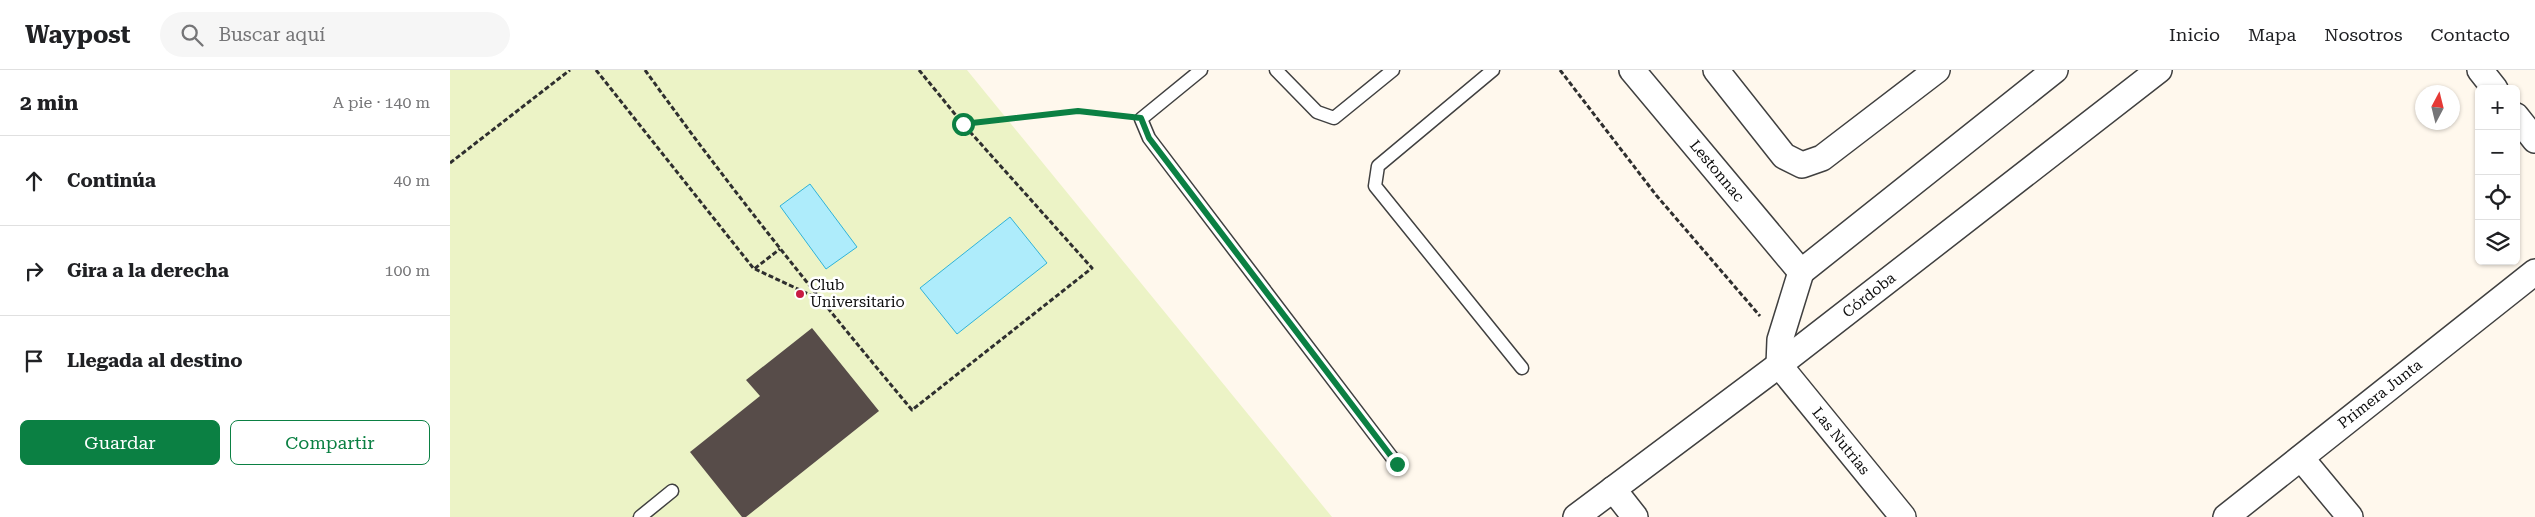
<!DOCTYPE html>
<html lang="es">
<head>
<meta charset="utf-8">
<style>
  body { margin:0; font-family:"Roboto Serif",serif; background:#f6f6f6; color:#202124 }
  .controls { position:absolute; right:15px; top:15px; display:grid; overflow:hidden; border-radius:8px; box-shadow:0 1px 4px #0004 }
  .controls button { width:45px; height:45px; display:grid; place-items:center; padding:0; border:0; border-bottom:1px solid #e0e0e0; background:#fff; color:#202124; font:25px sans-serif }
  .compass { position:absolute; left:1965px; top:15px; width:45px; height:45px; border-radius:50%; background:#fff; box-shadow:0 1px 4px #0004; rotate:7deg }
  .stop { position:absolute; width:15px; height:15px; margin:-11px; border:4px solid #0b8043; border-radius:50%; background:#fff }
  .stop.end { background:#0b8043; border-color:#fff; box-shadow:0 1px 5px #0008 }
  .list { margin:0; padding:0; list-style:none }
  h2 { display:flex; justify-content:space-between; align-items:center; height:65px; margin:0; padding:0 20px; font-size:21px }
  h2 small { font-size:16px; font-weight:400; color:#757577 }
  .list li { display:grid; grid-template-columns:32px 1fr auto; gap:15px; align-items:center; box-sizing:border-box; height:90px; padding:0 20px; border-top:1px solid #e0e0e0 }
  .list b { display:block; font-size:19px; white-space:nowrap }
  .list em { font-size:16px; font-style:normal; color:#757577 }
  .actions { display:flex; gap:10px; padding:15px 20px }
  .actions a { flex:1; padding:11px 0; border:1px solid #0b8043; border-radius:8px; text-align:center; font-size:18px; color:#0b8043 }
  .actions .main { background:#0b8043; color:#fff }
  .icon { flex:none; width:28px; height:28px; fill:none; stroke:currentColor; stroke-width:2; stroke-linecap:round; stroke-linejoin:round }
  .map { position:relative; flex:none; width:2085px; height:447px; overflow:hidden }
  header { display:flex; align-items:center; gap:30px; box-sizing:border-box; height:70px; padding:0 25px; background:#fff; border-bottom:1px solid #e0e0e0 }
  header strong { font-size:24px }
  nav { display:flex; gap:28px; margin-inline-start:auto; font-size:18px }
  .search { width:350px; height:45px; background:#f6f6f6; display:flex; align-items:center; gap:12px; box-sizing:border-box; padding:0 18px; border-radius:28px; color:#757577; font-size:19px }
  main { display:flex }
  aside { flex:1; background:#fff }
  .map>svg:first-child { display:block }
  .pitch { fill:#ecf3c6 }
  .water { fill:#aeecfb; stroke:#2fb3d8 }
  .building { fill:#574c49 }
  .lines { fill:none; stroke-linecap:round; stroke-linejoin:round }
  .lane-casing { stroke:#404040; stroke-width:15 }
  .street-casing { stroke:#404040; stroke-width:28 }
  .path { stroke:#2f2f2f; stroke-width:3; stroke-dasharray:5 2.5; stroke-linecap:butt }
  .lane { stroke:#fff; stroke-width:12 }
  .street { stroke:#fff; stroke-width:25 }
  .route { stroke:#0b8043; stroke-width:6 }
  .poi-dot { fill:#c81a42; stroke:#fff; stroke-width:2 }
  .labels { text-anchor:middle; stroke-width:5; stroke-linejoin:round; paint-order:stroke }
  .street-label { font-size:15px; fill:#0d0d0d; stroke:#fff }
  .poi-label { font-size:15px; fill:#0d0d0d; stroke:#fff; text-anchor:start }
</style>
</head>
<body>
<header>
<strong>Waypost</strong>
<div class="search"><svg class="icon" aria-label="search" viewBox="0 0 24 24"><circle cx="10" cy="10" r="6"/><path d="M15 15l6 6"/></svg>Buscar aquí</div>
<nav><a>Inicio</a><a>Mapa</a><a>Nosotros</a><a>Contacto</a></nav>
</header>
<main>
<aside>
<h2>2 min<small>A pie · 140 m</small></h2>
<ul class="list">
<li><svg class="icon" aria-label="ahead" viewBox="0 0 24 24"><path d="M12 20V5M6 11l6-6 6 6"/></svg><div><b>Continúa</b></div><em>40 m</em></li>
<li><svg class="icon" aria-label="right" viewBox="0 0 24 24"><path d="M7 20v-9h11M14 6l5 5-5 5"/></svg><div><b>Gira a la derecha</b></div><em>100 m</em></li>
<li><svg class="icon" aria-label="arrive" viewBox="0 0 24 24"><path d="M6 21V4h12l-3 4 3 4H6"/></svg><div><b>Llegada al destino</b></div></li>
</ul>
<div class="actions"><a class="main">Guardar</a><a>Compartir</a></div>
</aside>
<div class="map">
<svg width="2085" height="447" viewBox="0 0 2085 447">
  <rect width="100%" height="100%" fill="#fff8ed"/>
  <!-- pitch -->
  <path class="pitch" d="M0 0H517L882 447H0Z"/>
  <!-- water -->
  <g class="water">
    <path d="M360 114 407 177 376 199 330 136Z"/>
    <path d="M560 147 597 193 507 264 470 218Z"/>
  </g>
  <!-- building -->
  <path class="building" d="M362 258 429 341 296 447H292L240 382 310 326 296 310Z"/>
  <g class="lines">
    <!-- lane casing -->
    <g class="lane-casing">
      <g id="lane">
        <path d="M751 0 691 49 699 68 947 394"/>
        <path d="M826 0 867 42 884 48 943 0"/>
        <path d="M1043 0 928 96 925 116 1072 298"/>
        <path d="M190 447 222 421"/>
      </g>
    </g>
    <!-- street casing -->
    <g class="street-casing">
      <g id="street">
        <path d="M1182 0 1351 202"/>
        <path d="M1266 0 1334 86 1352 95 1372 88 1487 0"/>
        <path d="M2030 0 2045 19"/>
        <path d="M2066 46 2085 70"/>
        <path d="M1351 202 1605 0"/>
        <path d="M1329 295 1453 447"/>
        <path d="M1329 295 1330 270 1351 202"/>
        <path d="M1851 388 1900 447"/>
        <path d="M1163 419 1185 447"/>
        <path d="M1126 447 1329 295 1709 0"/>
        <path d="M1776 447 2085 202"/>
      </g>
    </g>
    <!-- path -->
    <g class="path">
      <path d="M146 0 304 199 330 179"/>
      <path d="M195 0C279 117 369 229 462 340L642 198 513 54"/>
      <path d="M469 0 513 54 627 41 671 46"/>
      <path d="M1110 0 1206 125 1310 246"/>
      <path d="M0 93 120 0"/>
      <path d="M305 199 367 228"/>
    </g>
    <!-- lane -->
    <use href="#lane" class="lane"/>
    <!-- street -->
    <use href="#street" class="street"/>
  </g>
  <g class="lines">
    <!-- route -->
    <path class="route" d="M513 54 628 41 691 48 699 68 947 394"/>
  </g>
  <!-- markers -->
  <circle class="poi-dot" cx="350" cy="224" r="5"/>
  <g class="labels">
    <!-- street labels -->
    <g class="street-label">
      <text transform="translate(1267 101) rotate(50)" y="5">Lestonnac</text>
      <text transform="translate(1419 225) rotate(-38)" y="5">Córdoba</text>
      <text transform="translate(1930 324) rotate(-38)" y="5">Primera Junta</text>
      <text transform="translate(1391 371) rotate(51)" y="5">Las Nutrias</text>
    </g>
    <!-- poi labels -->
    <g class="poi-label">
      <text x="360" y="220">Club<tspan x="360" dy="17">Universitario</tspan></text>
    </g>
  </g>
</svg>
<div class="controls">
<button>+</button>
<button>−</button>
<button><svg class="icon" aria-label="locate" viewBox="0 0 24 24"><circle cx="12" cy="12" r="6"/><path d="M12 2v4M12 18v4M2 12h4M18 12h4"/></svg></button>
<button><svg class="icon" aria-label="layers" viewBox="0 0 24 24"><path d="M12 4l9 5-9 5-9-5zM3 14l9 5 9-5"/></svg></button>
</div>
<svg class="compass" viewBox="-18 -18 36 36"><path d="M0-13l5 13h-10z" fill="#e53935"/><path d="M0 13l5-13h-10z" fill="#757577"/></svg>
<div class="stop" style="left:513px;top:54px"></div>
<div class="stop end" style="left:947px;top:394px"></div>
</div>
</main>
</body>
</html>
